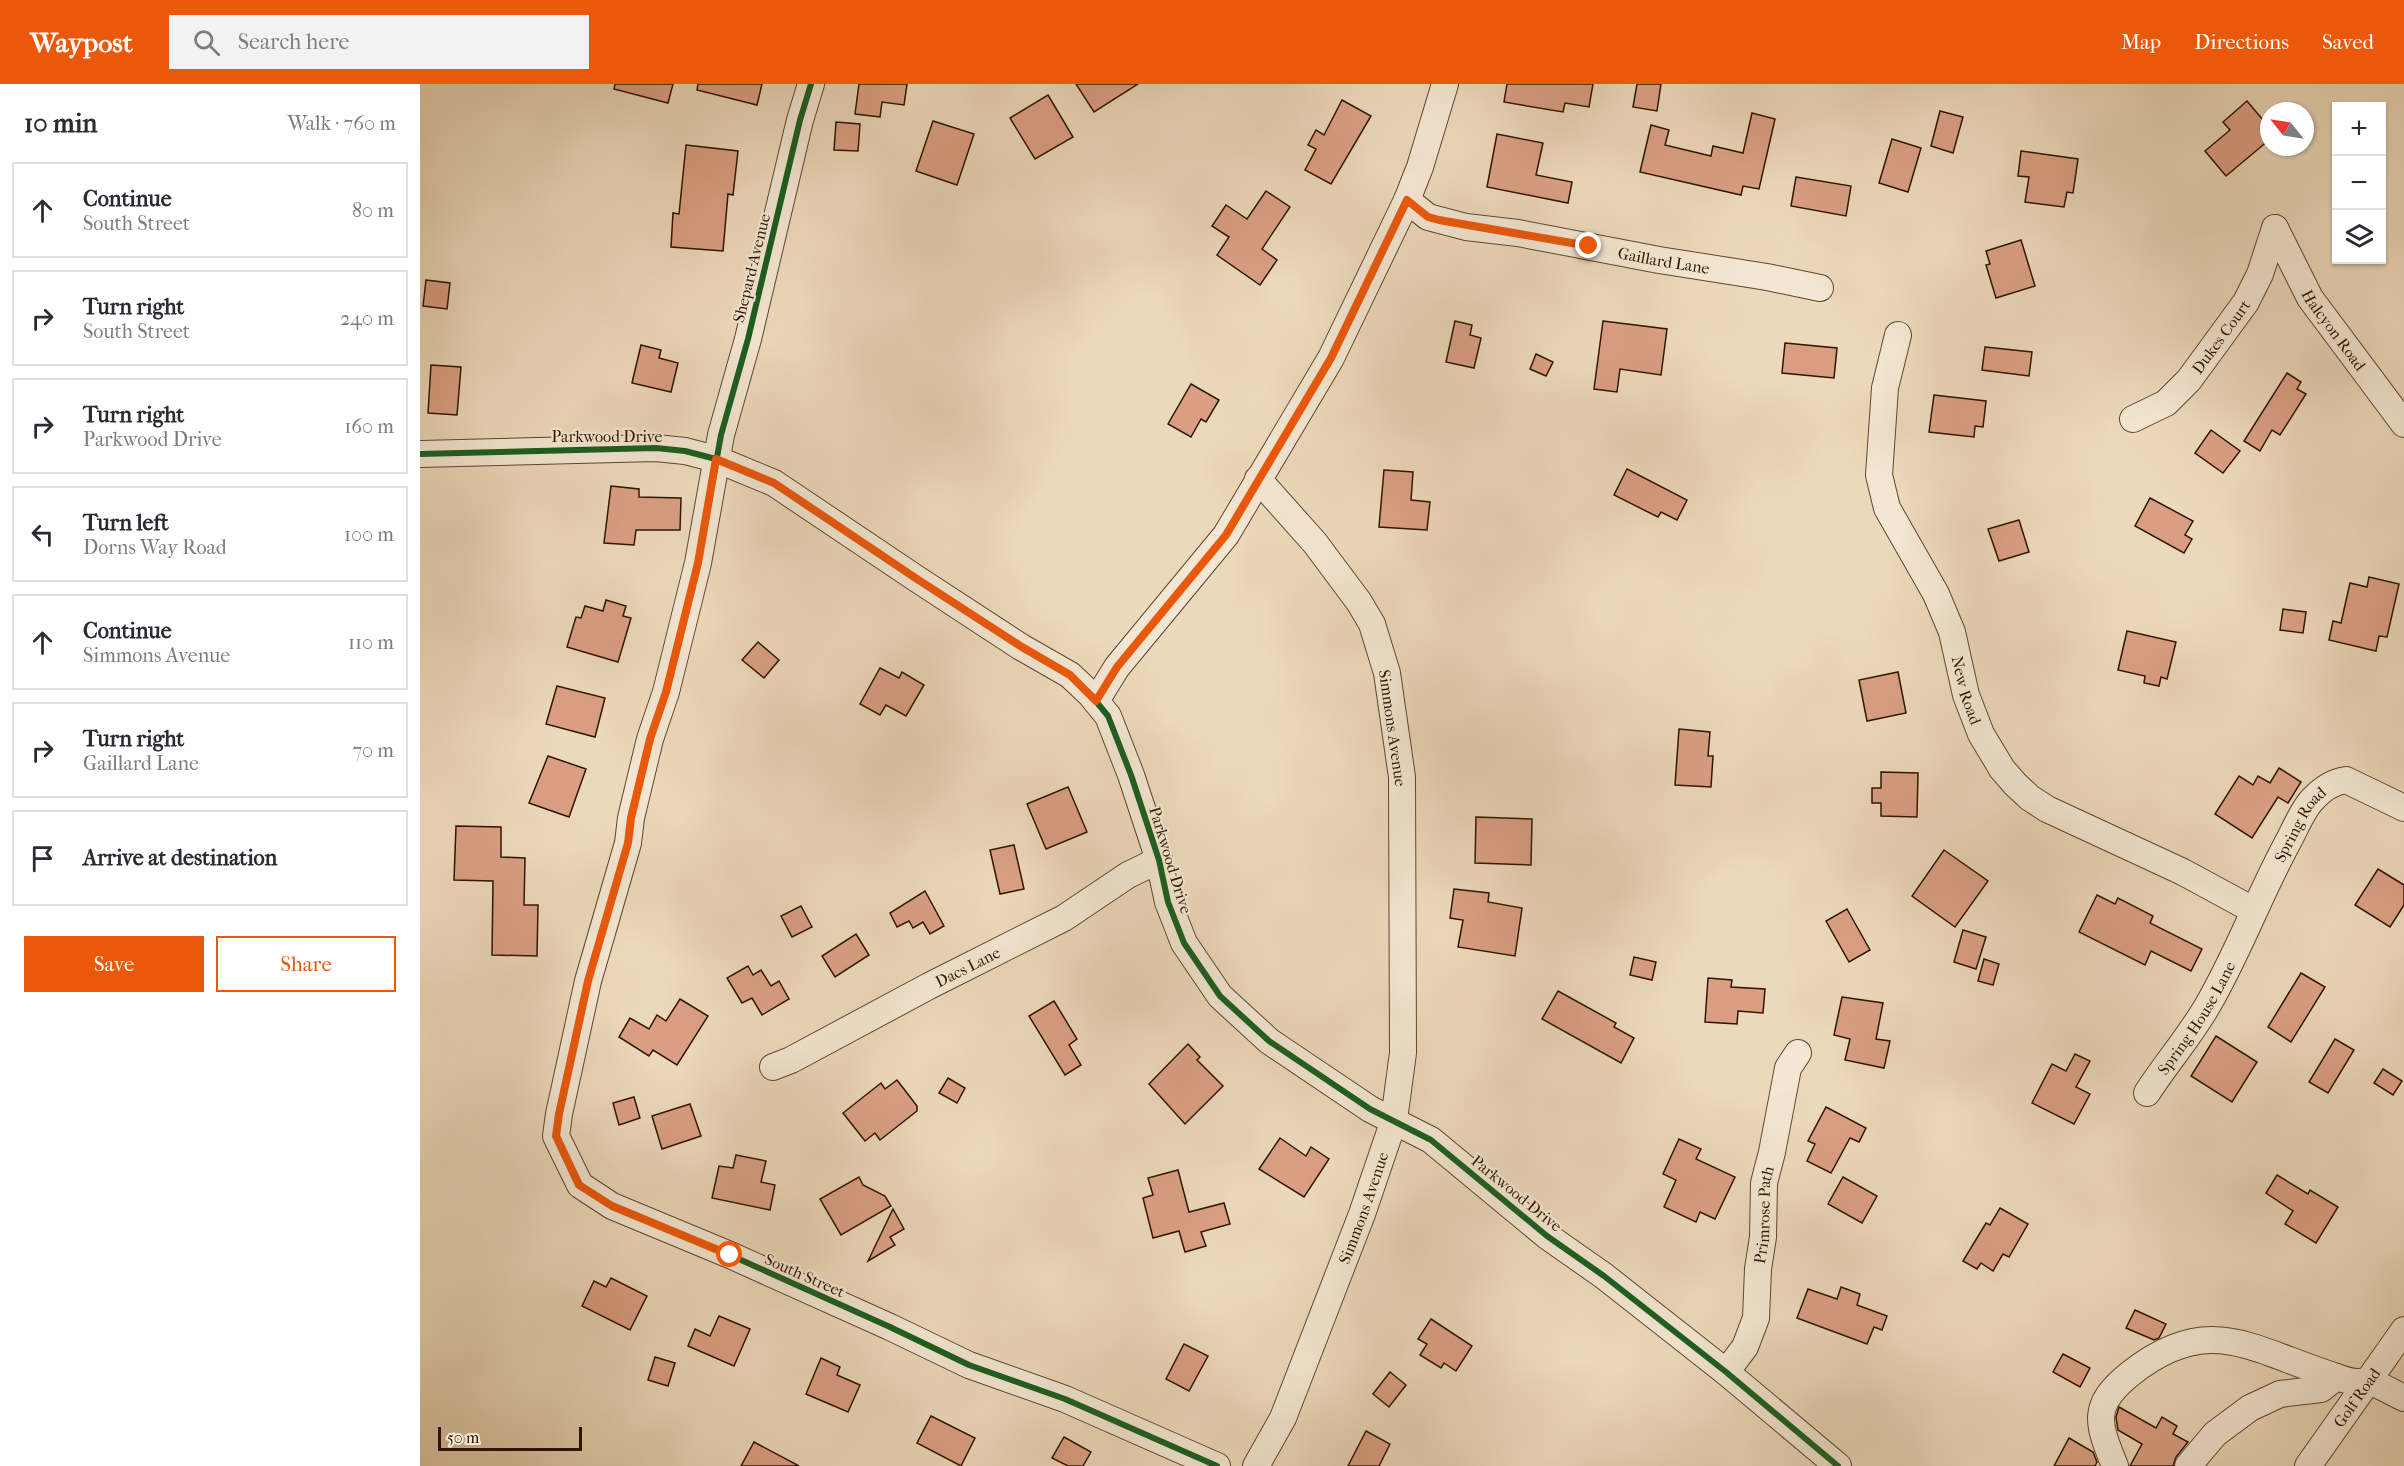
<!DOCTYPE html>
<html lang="en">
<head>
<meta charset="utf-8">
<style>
  body { margin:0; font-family:"IM FELL French Canon",serif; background:#f2f2f3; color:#2b2b33 }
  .controls { position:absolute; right:18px; top:18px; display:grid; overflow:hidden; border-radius:0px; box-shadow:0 2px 4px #0004 }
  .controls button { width:54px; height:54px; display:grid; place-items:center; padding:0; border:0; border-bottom:2px solid #e1e1e2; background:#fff; color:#2b2b33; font:30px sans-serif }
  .compass { position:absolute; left:1840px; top:18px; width:54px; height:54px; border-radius:50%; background:#fff; box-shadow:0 2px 4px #0004; rotate:300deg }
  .scale { position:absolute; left:18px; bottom:15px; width:144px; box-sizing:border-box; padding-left:6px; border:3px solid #2f1500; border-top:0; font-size:16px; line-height:21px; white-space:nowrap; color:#2f1500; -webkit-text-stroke:4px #f3e6d2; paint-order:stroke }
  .stop { position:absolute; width:18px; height:18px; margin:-14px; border:4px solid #ea580c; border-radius:50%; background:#fff }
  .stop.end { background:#ea580c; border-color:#fff; box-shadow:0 2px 6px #0008 }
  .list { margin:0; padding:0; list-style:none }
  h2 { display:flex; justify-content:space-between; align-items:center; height:78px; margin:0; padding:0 24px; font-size:26px }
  h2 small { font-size:20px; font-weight:400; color:#7c7c81 }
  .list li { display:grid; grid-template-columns:39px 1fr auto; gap:18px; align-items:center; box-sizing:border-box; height:96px; margin:0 12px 12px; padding:0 12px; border:2px solid #e1e1e2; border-radius:0px }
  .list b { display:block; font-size:22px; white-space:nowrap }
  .list p { margin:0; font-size:20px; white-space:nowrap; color:#7c7c81 }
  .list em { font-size:20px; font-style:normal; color:#7c7c81 }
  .actions { display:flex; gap:12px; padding:18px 24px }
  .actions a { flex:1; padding:14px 0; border:2px solid #ea580c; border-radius:0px; text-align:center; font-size:21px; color:#ea580c }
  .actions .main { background:#ea580c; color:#fff }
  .icon { flex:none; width:33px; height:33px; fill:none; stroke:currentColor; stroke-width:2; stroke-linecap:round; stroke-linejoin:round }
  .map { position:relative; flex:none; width:1984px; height:1382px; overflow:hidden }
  header { display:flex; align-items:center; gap:36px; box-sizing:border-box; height:84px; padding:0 30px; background:#ea580c; color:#fff }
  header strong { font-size:28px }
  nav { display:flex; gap:33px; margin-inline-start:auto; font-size:21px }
  .search { width:420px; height:54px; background:#f2f2f3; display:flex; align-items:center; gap:15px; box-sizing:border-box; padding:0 21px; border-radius:0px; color:#7c7c81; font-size:22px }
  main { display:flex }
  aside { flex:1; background:#fff }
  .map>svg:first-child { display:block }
  .building { fill:#da9f83; stroke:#2f1500; stroke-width:1.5 }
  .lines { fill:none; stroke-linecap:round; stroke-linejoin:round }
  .minor-casing { stroke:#5e462e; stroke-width:28 }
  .minor { stroke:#f3e6d2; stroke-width:26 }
  .cycleway-casing { stroke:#f3e6d2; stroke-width:10 }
  .cycleway { stroke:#1b5e20; stroke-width:6 }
  .route { stroke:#ea580c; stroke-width:8 }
  .labels { text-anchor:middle; stroke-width:4.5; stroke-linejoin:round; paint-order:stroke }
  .street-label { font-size:16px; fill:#2f1500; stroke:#f3e6d2 }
</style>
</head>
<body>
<header>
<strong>Waypost</strong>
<div class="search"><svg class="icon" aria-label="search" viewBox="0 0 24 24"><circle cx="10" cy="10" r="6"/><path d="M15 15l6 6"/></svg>Search here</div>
<nav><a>Map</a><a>Directions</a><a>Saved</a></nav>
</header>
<main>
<aside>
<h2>10 min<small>Walk · 760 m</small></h2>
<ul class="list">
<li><svg class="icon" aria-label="ahead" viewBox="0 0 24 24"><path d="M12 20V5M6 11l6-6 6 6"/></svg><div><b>Continue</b><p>South Street</p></div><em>80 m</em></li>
<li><svg class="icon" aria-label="right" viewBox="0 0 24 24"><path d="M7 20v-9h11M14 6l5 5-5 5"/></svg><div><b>Turn right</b><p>South Street</p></div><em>240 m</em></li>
<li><svg class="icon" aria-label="right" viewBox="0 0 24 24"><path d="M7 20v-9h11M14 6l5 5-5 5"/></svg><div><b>Turn right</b><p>Parkwood Drive</p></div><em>160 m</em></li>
<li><svg class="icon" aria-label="left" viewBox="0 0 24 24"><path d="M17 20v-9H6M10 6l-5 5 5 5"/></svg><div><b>Turn left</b><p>Dorns Way Road</p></div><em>100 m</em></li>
<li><svg class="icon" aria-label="ahead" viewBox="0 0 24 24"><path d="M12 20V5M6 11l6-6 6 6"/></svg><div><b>Continue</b><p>Simmons Avenue</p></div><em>110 m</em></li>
<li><svg class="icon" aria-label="right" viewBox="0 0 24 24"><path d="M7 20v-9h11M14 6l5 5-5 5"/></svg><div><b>Turn right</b><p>Gaillard Lane</p></div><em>70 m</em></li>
<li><svg class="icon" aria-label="arrive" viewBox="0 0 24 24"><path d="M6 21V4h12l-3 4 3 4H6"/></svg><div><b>Arrive at destination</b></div></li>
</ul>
<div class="actions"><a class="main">Save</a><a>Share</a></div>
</aside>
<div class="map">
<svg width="1984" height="1382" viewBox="0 0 1984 1382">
  <rect width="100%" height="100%" fill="#ecd8ba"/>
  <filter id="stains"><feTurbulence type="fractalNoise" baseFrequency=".00333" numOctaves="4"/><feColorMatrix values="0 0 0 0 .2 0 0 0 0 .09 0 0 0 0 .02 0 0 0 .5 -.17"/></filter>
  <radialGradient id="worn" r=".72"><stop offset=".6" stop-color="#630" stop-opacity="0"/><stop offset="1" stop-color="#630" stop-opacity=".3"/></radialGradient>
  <!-- building -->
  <g class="building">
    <path d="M195 0H253L248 19 194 5Z"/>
    <path d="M278 0H342L337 21 277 6Z"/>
    <path d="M439 0H487L484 21 462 18 460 33 435 30Z"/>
    <path d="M656 0H718L674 28Z"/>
    <path d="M1087 0H1173L1169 23 1145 19 1143 28 1084 18Z"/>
    <path d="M1217 0H1241L1237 27 1213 23Z"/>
    <path d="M628 11 653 53 615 75 590 34Z"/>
    <path d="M922 16 951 32 911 100 885 86 896 65 888 61 896 46 904 51Z"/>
    <path d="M1827 17 1849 43V56L1806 92 1785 67 1810 46 1803 38Z"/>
    <path d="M1520 27 1543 33 1533 69 1511 62Z"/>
    <path d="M1332 29 1355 35 1339 105 1323 102 1321 111 1220 88 1231 41 1249 46 1245 61 1291 72 1293 62 1323 69Z"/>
    <path d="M513 37 554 50 537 101 496 87Z"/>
    <path d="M416 38 440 40 438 67 414 66Z"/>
    <path d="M1077 50 1123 59 1116 91 1152 98 1148 119 1067 103Z"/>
    <path d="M1472 55 1501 64 1488 108 1459 99Z"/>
    <path d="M266 61 318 67 313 111 308 110 303 167 251 163 253 129 259 130Z"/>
    <path d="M1601 67 1658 75 1653 109 1647 108 1644 123 1605 118 1609 93 1598 92Z"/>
    <path d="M1376 93 1431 102 1426 132 1371 122Z"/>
    <path d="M846 107 870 123 842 165 857 176 840 201 797 171 809 153 792 142 806 121 827 135Z"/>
    <path d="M1601 156 1615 202 1576 214 1566 181 1570 180 1566 167Z"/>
    <path d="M6 196 30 199 27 225 3 222Z"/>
    <path d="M1035 237 1052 241 1050 251 1061 254 1054 284 1026 278Z"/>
    <path d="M1183 237 1247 245 1241 291 1200 285 1197 308 1174 305Z"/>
    <path d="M1365 259 1417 264 1414 294 1362 289Z"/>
    <path d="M221 261 241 266 239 274 258 279 251 308 212 299Z"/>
    <path d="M1565 263 1612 268 1609 292 1562 286Z"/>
    <path d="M1116 270 1133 278 1126 292 1110 285Z"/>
    <path d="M11 281 41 283 37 331 8 329Z"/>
    <path d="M1867 289 1881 298 1877 305 1886 310 1860 351 1852 346 1840 367 1824 357Z"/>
    <path d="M771 300 799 316 786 338 781 335 771 353 748 340Z"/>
    <path d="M1514 311 1566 317 1563 343 1555 342 1554 353 1509 348Z"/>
    <path d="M1791 346 1820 367 1803 389 1775 369Z"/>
    <path d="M1207 385 1267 416 1257 436 1241 428 1238 433 1194 411Z"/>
    <path d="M964 386 993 388 991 416 1010 418 1007 446 959 443Z"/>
    <path d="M191 402 219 405V413L261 414 260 446H216L214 461 184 459Z"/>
    <path d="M1730 414 1773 437 1765 451 1772 455 1764 469 1715 442Z"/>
    <path d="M1599 436 1609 468 1579 477 1568 445Z"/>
    <path d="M1949 493 1979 500 1967 553 1959 552 1956 567 1909 556 1913 537 1921 539 1930 499 1947 503Z"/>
    <path d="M186 516 206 522 203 532 211 534 198 578 147 563 156 533 161 534 165 522 183 527Z"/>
    <path d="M1863 525 1886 528 1883 549 1860 546Z"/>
    <path d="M1707 547 1756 558 1747 595 1741 593 1739 602 1724 599 1725 592 1698 586Z"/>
    <path d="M338 558 359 576 344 594 322 576Z"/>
    <path d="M460 584 479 594 482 588 504 601 486 632 466 621 460 631 440 620Z"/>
    <path d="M1478 588 1486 629 1447 637 1439 596Z"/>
    <path d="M137 602 185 614 175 653 126 640Z"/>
    <path d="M1259 645 1290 648 1288 672H1293L1291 703 1255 701Z"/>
    <path d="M128 672 166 685 149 733 109 719Z"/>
    <path d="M1859 684 1881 698 1868 719 1858 713 1832 754 1795 730 1819 692 1833 701 1838 692 1850 699Z"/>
    <path d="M1461 688 1498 689 1497 733 1461 732V719H1452V704H1461Z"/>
    <path d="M648 703 667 748 626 765 607 720Z"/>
    <path d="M1056 733 1112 735 1111 781 1055 779Z"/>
    <path d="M36 742 81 743V773L105 774 104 821H118L117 872 72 871 73 797 34 796Z"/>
    <path d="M594 761 604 805 580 810 570 766Z"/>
    <path d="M1524 766 1568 797 1535 843 1492 812Z"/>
    <path d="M1958 785 1984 801V821L1970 843 1935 821Z"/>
    <path d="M1034 805 1069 809 1068 818 1102 824 1095 872 1038 863 1043 836 1030 834Z"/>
    <path d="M505 807 524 842 510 850 503 838 493 844 489 837 477 843 470 829Z"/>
    <path d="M1677 811 1695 820 1698 814 1733 832 1730 839 1782 865 1771 887 1731 867 1725 881 1659 848Z"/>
    <path d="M381 822 392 843 372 853 361 832Z"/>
    <path d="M1427 825 1450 866 1429 878 1406 837Z"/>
    <path d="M1543 846 1566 853 1556 885 1534 878Z"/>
    <path d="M436 850 449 871 415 893 402 872Z"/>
    <path d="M1214 873 1236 878 1232 896 1210 891Z"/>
    <path d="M1564 875 1579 880 1573 901 1558 897Z"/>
    <path d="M328 882 333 891 341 886 351 902 359 897 369 915 342 931 332 914 322 919 307 894Z"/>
    <path d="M1881 889 1905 903 1871 958 1848 943Z"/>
    <path d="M1288 894 1312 896 1311 903 1345 905 1343 929 1318 927 1317 940 1285 938Z"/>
    <path d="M1138 907 1196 939 1194 943 1214 954 1201 979 1122 935Z"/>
    <path d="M1422 913 1463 919 1456 955 1470 957 1464 984 1425 976 1430 955 1414 951Z"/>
    <path d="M260 915 288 932 257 981 233 966 229 972 199 953 210 934 229 945 237 931 246 937Z"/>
    <path d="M634 917 657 955 649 961 661 981 645 991 609 932Z"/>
    <path d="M1796 952 1837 978 1812 1018 1771 992Z"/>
    <path d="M1915 955 1934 966 1908 1009 1889 998Z"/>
    <path d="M768 960 780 973 777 976 803 1002 765 1040 729 1000Z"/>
    <path d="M1655 970 1670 977 1656 1003 1670 1010 1654 1040 1612 1019 1632 980 1646 987Z"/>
    <path d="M1963 985 1982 997 1973 1011 1954 999Z"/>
    <path d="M528 994 545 1004 537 1019 519 1009Z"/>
    <path d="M477 996 497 1022V1027L460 1056 455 1049 445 1057 423 1029 461 999 465 1005Z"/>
    <path d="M214 1013 220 1034 199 1041 193 1019Z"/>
    <path d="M270 1020 281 1052 242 1065 232 1032Z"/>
    <path d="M1406 1023 1446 1044 1439 1058 1430 1054 1411 1089 1387 1077 1395 1060 1388 1057Z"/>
    <path d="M860 1054 886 1072 891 1063 909 1075 884 1113 839 1085Z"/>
    <path d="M1259 1055 1281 1065 1276 1075 1315 1093 1295 1135 1280 1128 1276 1138 1244 1123 1256 1096 1243 1090Z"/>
    <path d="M316 1071 346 1077 341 1098 355 1101 350 1126 292 1114 299 1082 313 1084Z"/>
    <path d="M758 1086 769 1128 804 1119 810 1140 781 1148 786 1162 765 1168 759 1147 733 1154 723 1114 733 1111 728 1094Z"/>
    <path d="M1857 1091 1888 1110 1890 1106 1918 1123 1896 1159 1865 1140 1873 1127 1846 1109Z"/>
    <path d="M439 1093 443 1101 465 1112 471 1122 421 1151 400 1115Z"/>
    <path d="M1423 1093 1457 1112 1442 1139 1408 1120Z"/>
    <path d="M1580 1124 1608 1140 1589 1173 1583 1170 1573 1187 1561 1179 1557 1185 1543 1177 1566 1139 1570 1141Z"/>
    <path d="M473 1125 484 1145 470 1153 475 1161 448 1177Z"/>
    <path d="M191 1194 227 1212 210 1246 162 1222 174 1197 186 1203Z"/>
    <path d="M1421 1203 1440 1210 1437 1221 1467 1232 1462 1246 1454 1243 1447 1260 1377 1234 1388 1205 1417 1215Z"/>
    <path d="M1715 1226 1746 1240 1739 1254 1734 1256 1706 1244Z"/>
    <path d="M299 1232 330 1245 314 1282 268 1262 275 1245 290 1252Z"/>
    <path d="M1011 1235 1052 1262 1036 1287 1024 1279 1021 1284 1000 1271 1007 1260 998 1255Z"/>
    <path d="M764 1260 788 1272 769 1307 746 1295Z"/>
    <path d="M1643 1270 1670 1284 1660 1303 1633 1288Z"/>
    <path d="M235 1273 255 1279 248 1302 228 1296Z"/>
    <path d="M401 1274 420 1283 417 1291 440 1301 428 1328 386 1310Z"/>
    <path d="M970 1288 986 1301 969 1323 953 1310Z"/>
    <path d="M1699 1323 1736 1344 1742 1333 1757 1342 1753 1350 1768 1358 1756 1373 1753 1382H1710L1722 1360 1698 1346 1696 1333Z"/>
    <path d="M511 1332 555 1354 541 1382 497 1359Z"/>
    <path d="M946 1347 970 1360 959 1382H928Z"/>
    <path d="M644 1353 671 1368 663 1382H648L632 1374Z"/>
    <path d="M1649 1354 1673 1368 1677 1378 1675 1382H1634Z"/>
    <path d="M334 1358 379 1382H321Z"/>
  </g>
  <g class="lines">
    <!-- minor casing -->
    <g class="minor-casing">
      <g id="minor">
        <path d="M391 0 380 36 328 255 301 351 278 479 246 608 230 655 211 734 208 759 168 897 139 1030 136 1052 160 1101 192 1122 310 1171 470 1243 549 1281 645 1315 797 1382"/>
        <path id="s1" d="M987 116 1008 133 1046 143 1098 149 1239 176 1347 193 1400 204"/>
        <path id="s2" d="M1855 144 1890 214 1984 340"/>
        <path id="s3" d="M1478 251 1465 304 1459 391 1467 424 1516 510 1532 548 1546 611 1561 650 1582 685 1595 700 1610 714 1627 725 1763 788 1833 826"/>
        <path id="s4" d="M1713 335 1746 319 1769 296 1826 218 1840 190 1855 144"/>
        <path d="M0 370 236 364 265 367 296 375 354 399 497 495 601 563 650 591 670 610 688 632 711 691 739 776 748 818 764 859 800 912 849 957 950 1025 1011 1056 1127 1152 1184 1192 1306 1288 1418 1382"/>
        <path d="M676 617 697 583 806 451 911 274 987 116 1000 83 1025 0"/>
        <path id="s5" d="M353 983 371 976 509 902 644 834 708 791 739 776"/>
        <path id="s6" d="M1727 1009C1747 978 1771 951 1789 919 1819 867 1840 809 1869 756 1876 743 1882 727 1892 716 1901 706 1912 698 1926 696L1984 724"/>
        <path id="s7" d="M1306 1288 1325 1263 1336 1234 1338 1185 1343 1153 1344 1099 1352 1068 1368 984 1378 969"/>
        <path id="s8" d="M836 1382 863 1334 942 1130 974 1036 983 969 982 693 967 589 952 540 939 518 895 459 838 395"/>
        <path d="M1695 1382C1678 1340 1670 1322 1710 1290 1788 1228 1830 1265 1911 1291 1919 1294 1929 1298 1937 1298 1942 1298 1947 1297 1951 1298 1962 1302 1973 1309 1984 1314"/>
        <path d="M1768 1382 1795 1350 1830 1324 1860 1310 1901 1305 1916 1293"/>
        <path id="s9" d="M1888 1382 1984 1246"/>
      </g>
    </g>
    <!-- minor -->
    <use href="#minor" class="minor"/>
    <!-- cycleway casing -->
    <g class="cycleway-casing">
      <g id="cycleway">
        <path d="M391 0 380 36 328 255 301 351 278 479 246 608 230 655 211 734 208 759 168 897 139 1030 136 1052 160 1101 192 1122 310 1171 470 1243 549 1281 645 1315 797 1382"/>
        <path d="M0 370 236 364 265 367 296 375 354 399 497 495 601 563 650 591 670 610 688 632 711 691 739 776 748 818 764 859 800 912 849 957 950 1025 1011 1056 1127 1152 1184 1192 1306 1288 1418 1382"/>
      </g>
    </g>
    <!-- cycleway -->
    <use href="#cycleway" class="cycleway"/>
  </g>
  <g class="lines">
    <!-- route -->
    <path class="route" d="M310 1171 192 1122 159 1101 136 1052 139 1030 168 897 208 759 211 734 230 655 246 608 278 479 296 375 354 399 497 495 602 563 650 591 676 617 697 583 806 451 911 274 987 116 1008 133 1019 136 1169 162"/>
  </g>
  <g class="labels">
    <!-- street labels -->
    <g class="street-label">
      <text dy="6" stroke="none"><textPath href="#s1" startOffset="267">Gaillard Lane</textPath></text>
      <text transform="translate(331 184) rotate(-76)" y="6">Shepard Avenue</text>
      <text dy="6" stroke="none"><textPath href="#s2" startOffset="118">Halcyon Road</textPath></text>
      <text dy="6" stroke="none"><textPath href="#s4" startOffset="123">Dukes Court</textPath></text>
      <text x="187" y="358">Parkwood Drive</text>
      <text dy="6" stroke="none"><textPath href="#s3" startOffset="376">New Road</textPath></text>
      <text transform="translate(973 644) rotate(82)" y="6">Simmons Avenue</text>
      <text dy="6" stroke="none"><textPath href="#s6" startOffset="310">Spring Road</textPath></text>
      <text transform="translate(751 776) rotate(73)" y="6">Parkwood Drive</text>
      <text dy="6" stroke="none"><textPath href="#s5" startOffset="219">Dacs Lane</textPath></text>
      <text dy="6" stroke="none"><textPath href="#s6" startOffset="90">Spring House Lane</textPath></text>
      <text transform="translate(1097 1109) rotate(39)" y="6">Parkwood Drive</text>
      <text dy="6" stroke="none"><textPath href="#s8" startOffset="280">Simmons Avenue</textPath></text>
      <text dy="6" stroke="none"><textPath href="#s7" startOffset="166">Primrose Path</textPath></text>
      <text transform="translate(385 1191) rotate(24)" y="6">South Street</text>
      <text dy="6" stroke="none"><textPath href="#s9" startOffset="84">Golf Road</textPath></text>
    </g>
  </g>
  <rect width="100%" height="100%" filter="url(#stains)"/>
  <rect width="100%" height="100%" fill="url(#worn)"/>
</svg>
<div class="controls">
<button>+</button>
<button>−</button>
<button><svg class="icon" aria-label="layers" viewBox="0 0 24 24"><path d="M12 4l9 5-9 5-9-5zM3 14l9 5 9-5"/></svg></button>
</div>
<svg class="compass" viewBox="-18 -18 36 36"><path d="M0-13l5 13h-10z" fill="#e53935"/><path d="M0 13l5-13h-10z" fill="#7c7c81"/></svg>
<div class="scale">50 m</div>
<div class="stop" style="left:310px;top:1171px"></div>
<div class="stop end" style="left:1169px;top:162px"></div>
</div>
</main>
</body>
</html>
